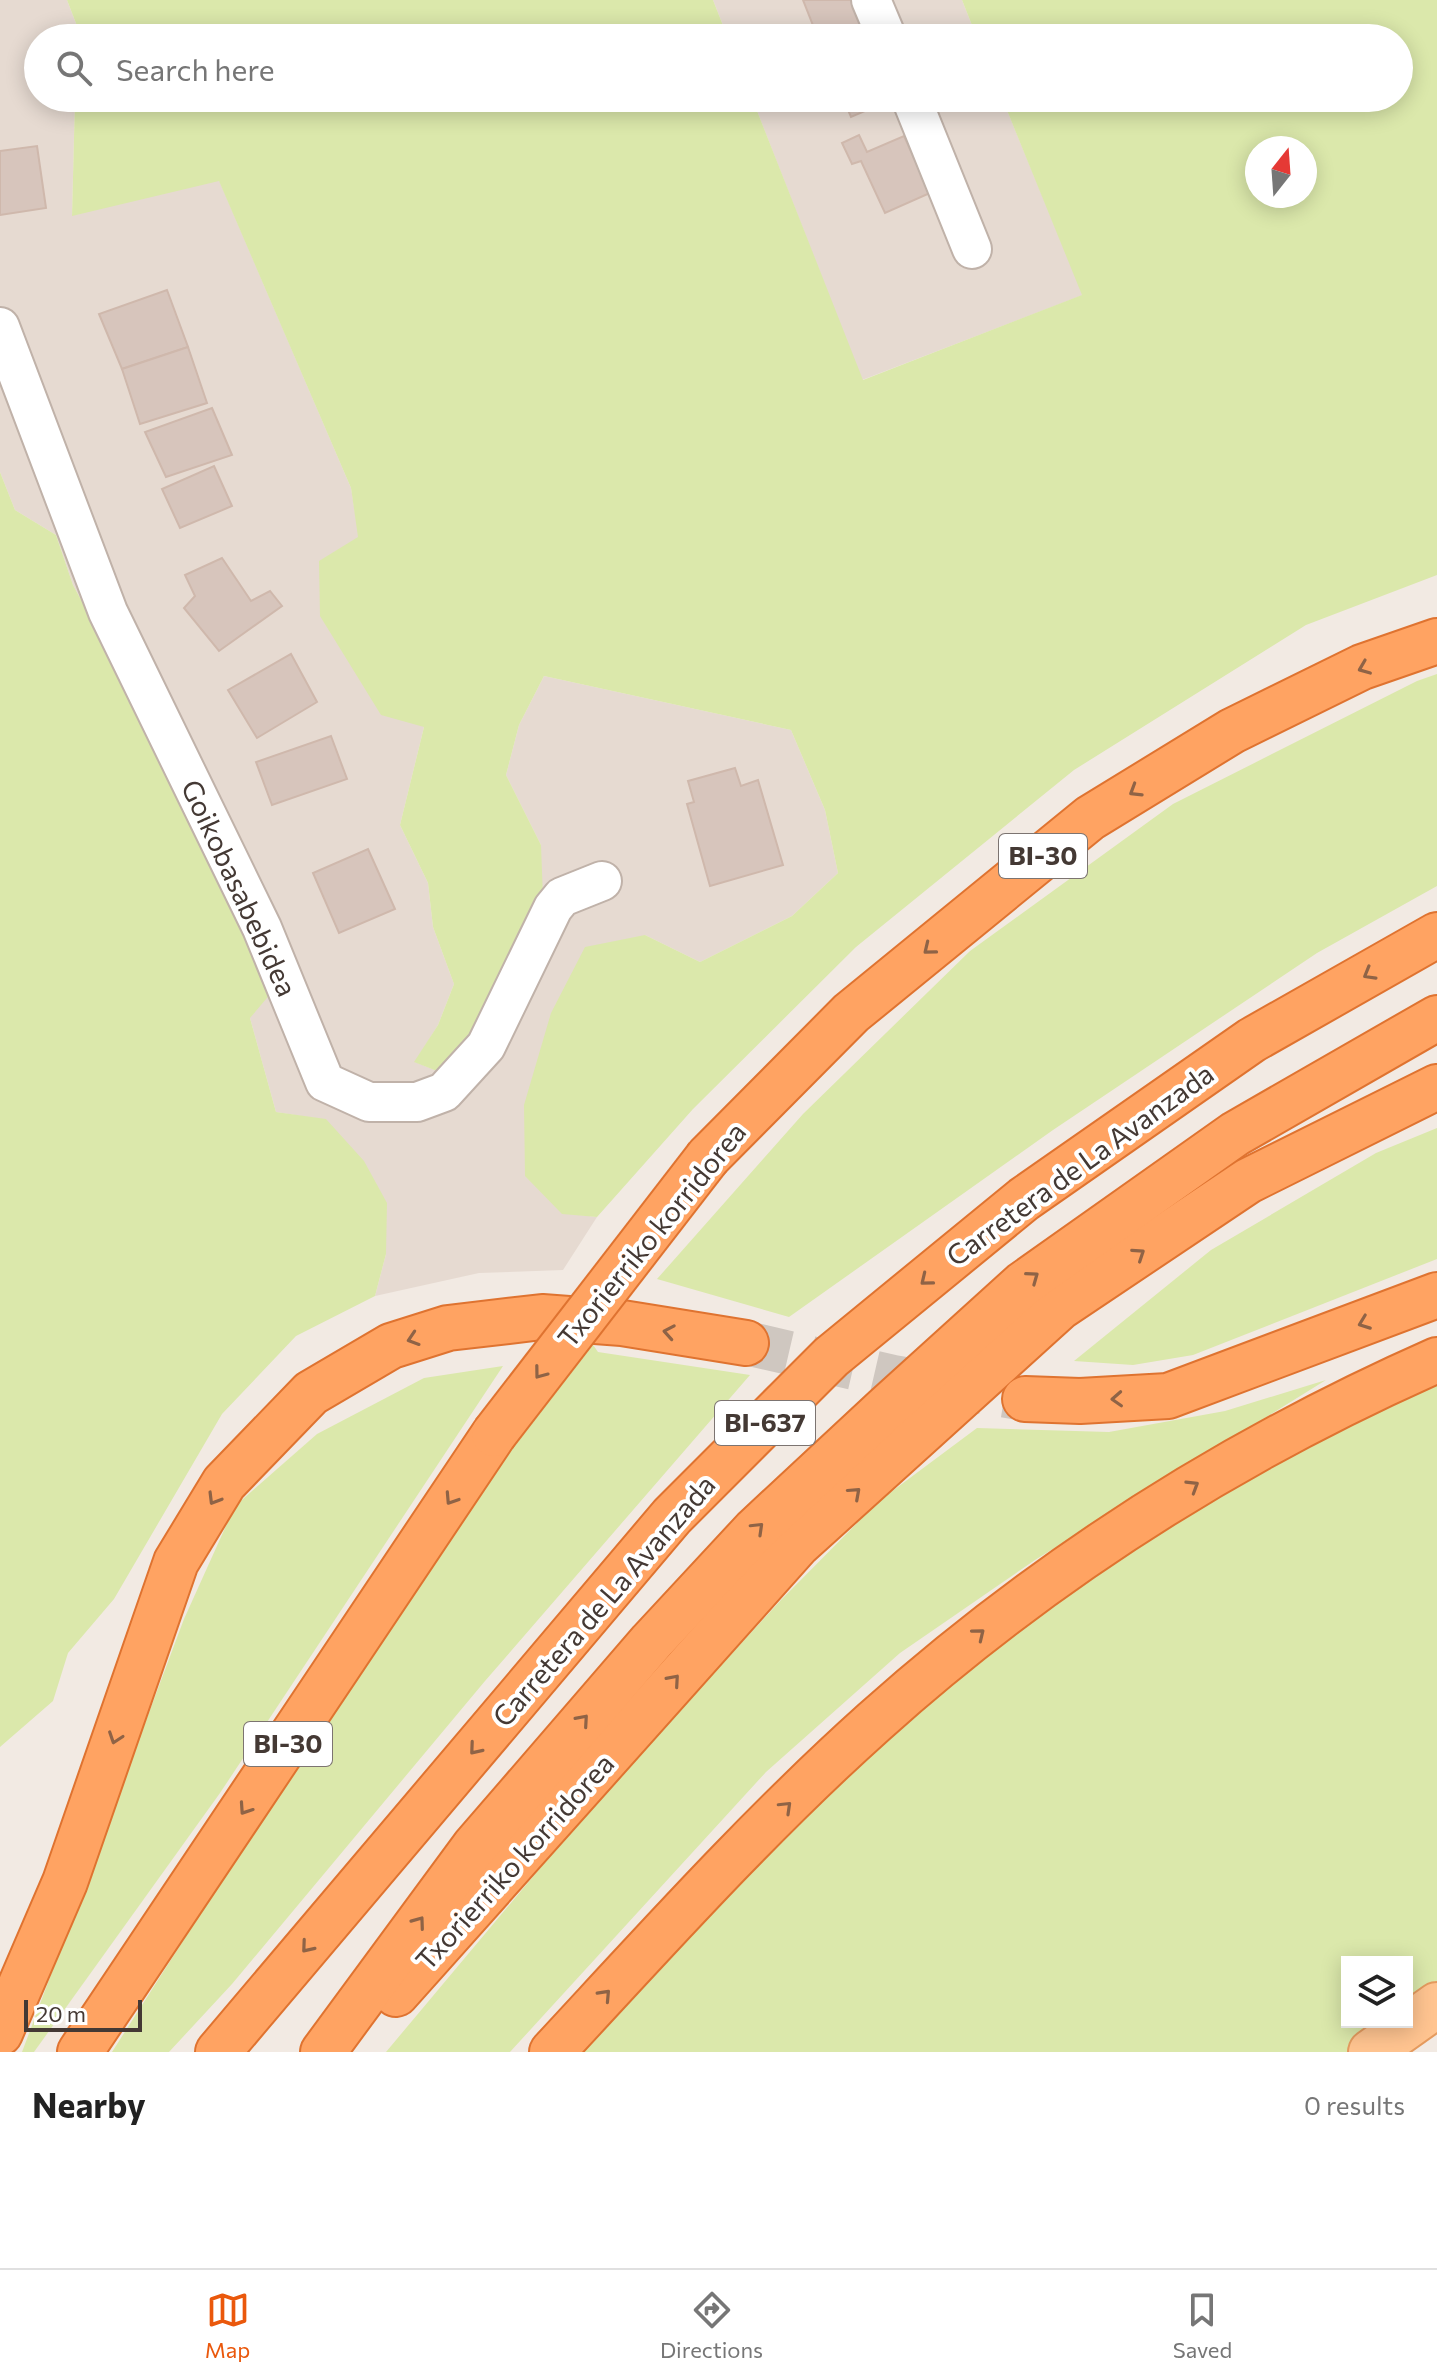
<!DOCTYPE html>
<html lang="en">
<head>
<meta charset="utf-8">
<style>
  body { margin:0; font-family:Commissioner,sans-serif; background:#f6f6f6; color:#222 }
  .controls { position:absolute; right:24px; bottom:24px; display:grid; overflow:hidden; border-radius:0px; box-shadow:0 4px 20px #0003 }
  .controls button { width:72px; height:72px; display:grid; place-items:center; padding:0; border:0; border-bottom:2px solid #e0e0e0; background:#fff; color:#222; font:40px sans-serif }
  .compass { position:absolute; left:1245px; top:136px; width:72px; height:72px; border-radius:50%; background:#fff; box-shadow:0 4px 20px #0003; rotate:17deg }
  .scale { position:absolute; left:24px; bottom:20px; width:118px; box-sizing:border-box; padding-left:8px; border:4px solid #443934; border-top:0; font-size:22px; line-height:28px; white-space:nowrap; color:#443934; -webkit-text-stroke:6px #fff; paint-order:stroke }
  .list { margin:0; padding:0; list-style:none }
  h2 { display:flex; justify-content:space-between; align-items:center; height:104px; margin:0; padding:0 32px; font-size:34px }
  h2 small { font-size:26px; font-weight:400; color:#767676 }
  .icon { flex:none; width:44px; height:44px; fill:none; stroke:currentColor; stroke-width:2; stroke-linecap:round; stroke-linejoin:round }
  .map { position:relative; flex:none; width:1437px; height:2052px; overflow:hidden }
  .search { position:absolute; background:#fff; box-shadow:0 4px 20px #0003; left:24px; right:24px; top:24px; height:88px; display:flex; align-items:center; gap:20px; box-sizing:border-box; padding:0 28px; border-radius:44px; color:#767676; font-size:30px }
  .sheet { height:216px; background:#fff }
  nav { display:flex; justify-content:space-around; align-items:center; box-sizing:border-box; height:112px; border-top:2px solid #e0e0e0; background:#fff; font-size:22px; color:#767676 }
  nav a { display:grid; justify-items:center; gap:4px }
  nav .on { color:#ea580c }
  .map>svg:first-child { display:block }
  .residential { fill:#e6dad1 }
  .green { fill:#dbe8ab; fill-rule:evenodd }
  .building { fill:#d7c5bc; stroke:#cfb8ac; stroke-width:2 }
  .lines { fill:none; stroke-linecap:round; stroke-linejoin:round }
  .highway-tunnel { stroke:#cfc7c0; stroke-width:44; stroke-dasharray:44 22; stroke-linecap:butt }
  .minor-casing { stroke:#c0b2a9; stroke-width:42 }
  .major-casing { stroke:#e59b5f; stroke-width:48 }
  .highway-casing { stroke:#df7330; stroke-width:48 }
  .minor { stroke:#fff; stroke-width:38 }
  .major { stroke:#ffc490; stroke-width:44 }
  .highway { stroke:#ffa362; stroke-width:44 }
  .highway-bridge-casing { stroke:#df7330; stroke-width:48; stroke-linecap:butt }
  .highway-bridge { stroke:#ffa362; stroke-width:44 }
  .oneway { stroke:#8f6346 }
  .labels { text-anchor:middle; stroke-width:8; stroke-linejoin:round; paint-order:stroke }
  .shield { fill:#fff; stroke:#7c7471; stroke-width:2 }
  .shield-label { font-size:26px; font-weight:bold; fill:#443934 }
  .street-label { font-size:28px; fill:#443934; stroke:#fff }
</style>
</head>
<body>
<div class="map">
<svg width="1437" height="2052" viewBox="0 0 1437 2052">
  <rect width="100%" height="100%" fill="#f2eae3"/>
  <!-- residential -->
  <g class="residential">
    <path d="M0 0H67L77 26V38H38V98H75L72 215 219 180 351 488 359 537 424 727 400 825 428 883 433 927 454 984 438 1025 415 1062 447 1075 541 845 506 775 519 725 544 676 791 730 825 810 838 873 792 916 700 962 645 935 562 1213 597 1217 563 1270 479 1273 375 1296 386 1254 326 1120 276 1112 250 1018 141 710 73 585 56 535 15 510 0 472Z"/>
    <path d="M713 0H962L977 38H728Z"/>
    <path d="M752 98H1002L1083 295 862 380Z"/>
  </g>
  <!-- green -->
  <g class="green">
    <path d="M67 0H713L728 38H77V26Z"/>
    <path d="M962 0H1437V575L1306 625 1074 770 856 947 693 1109 597 1217 562 1214 525 1176 524 1105 551 1013 585 947 645 935 700 962 792 916 838 873 825 810 791 730 544 676 519 725 506 775 541 845 543 898 495 1022 447 1075 414 1062 438 1025 454 984 433 927 428 883 400 825 424 727 381 715 320 616 319 561 358 537 351 488 219 181 72 216 75 98H752L863 380 1082 295 1002 98H1399V38H977ZM1257 148H1305V196H1257Z"/>
    <path d="M0 472 15 510 56 535 73 585 141 710 272 992 250 1018 276 1112 326 1119 364 1161 387 1203 386 1254 375 1296 296 1336 222 1414 114 1599 68 1653 53 1701 0 1747Z"/>
    <path d="M1437 674V886L1317 953 1053 1130 789 1317 657 1279 803 1114 970 951 1173 804 1417 681Z"/>
    <path d="M1437 1128V1259L1193 1355 1133 1365 1074 1361 1211 1250 1376 1153Z"/>
    <path d="M578 1323 598 1352 750 1375 485 1681 232 1984 169 2052H112Z"/>
    <path d="M1437 1360V2005L1371 2052H552L981 1631ZM1347 1962H1407V2022H1347Z"/>
    <path d="M503 1366 220 1793 34 2052H22L184 1619 235 1506 317 1434 424 1378Z"/>
    <path d="M1326 1380 1035 1560 900 1653 766 1772 510 2052H386L593 1805 781 1600 879 1501 977 1428 1109 1432 1225 1411Z"/>
  </g>
  <!-- building -->
  <g class="building">
    <path d="M803 0H855L870 38H818Z"/>
    <path d="M843 98H895L851 117Z"/>
    <path d="M859 135 867 152 904 136 930 193 885 213 861 161 852 164 842 143Z"/>
    <path d="M37 146 46 208 0 215V151Z"/>
    <path d="M167 290 188 347 122 369 99 314Z"/>
    <path d="M188 347 207 403 140 424 122 369Z"/>
    <path d="M212 408 232 455 166 477 145 432Z"/>
    <path d="M214 466 232 506 180 528 162 489Z"/>
    <path d="M222 558 251 601 270 591 282 606 219 651 184 608 195 596 185 575Z"/>
    <path d="M291 654 317 702 257 738 228 690Z"/>
    <path d="M331 736 347 779 272 805 256 762Z"/>
    <path d="M735 768 741 786 758 780 783 865 710 886 687 804 694 802 688 781Z"/>
    <path d="M368 849 395 909 339 933 313 873Z"/>
  </g>
  <g class="lines">
    <!-- highway-tunnel -->
    <path class="highway-tunnel" d="M746 1343 893 1377 1025 1399"/>
    <!-- minor casing -->
    <g class="minor-casing">
      <g id="minor">
        <path d="M871 0 887 38"/>
        <path d="M911 98 972 249"/>
        <path d="M0 327 108 612 262 928 325 1082 369 1102H417L444 1092 486 1046 553 908 562 897 602 881"/>
      </g>
    </g>
    <!-- major casing -->
    <g class="major-casing">
      <path id="major" d="M1371 2052 1437 2005"/>
    </g>
    <!-- highway casing -->
    <g class="highway-casing">
      <g id="highway">
        <path d="M708 1157 851 1013 1090 818 1232 731 1362 667 1437 641"/>
        <path d="M1025 1399 1080 1401 1168 1396 1437 1295"/>
        <path d="M396 1994 797 1545 1060 1307 1248 1181 1437 1087"/>
        <path d="M0 2033 65 1882 176 1562 224 1483 311 1393 391 1346 448 1328 542 1317 622 1323 746 1343"/>
        <path d="M80 2052 494 1434"/>
        <path d="M218 2052 672 1516 831 1357 1024 1199 1252 1040 1437 935"/>
        <path d="M323 2052 474 1847 651 1642 755 1530 885 1409 1023 1284 1235 1134 1437 1018"/>
        <path d="M552 2052C656 1940 759 1825 874 1722 1041 1572 1231 1451 1437 1360"/>
      </g>
    </g>
    <!-- minor -->
    <use href="#minor" class="minor"/>
    <!-- major -->
    <use href="#major" class="major"/>
    <!-- highway -->
    <use href="#highway" class="highway"/>
    <!-- highway-bridge casing -->
    <g class="highway-bridge-casing">
      <path id="highway-bridge" d="M494 1434 708 1157"/>
    </g>
    <!-- highway-bridge -->
    <use href="#highway-bridge" class="highway-bridge"/>
  </g>
  <!-- one-way arrows -->
  <defs><path id="oneway-chevron" d="M-2-3.5L2.5 0L-2 3.5" fill="none" stroke-width="1.6" stroke-linecap="round" stroke-linejoin="round" transform="scale(2)"/></defs>
  <g class="oneway">
    <use href="#oneway-chevron" transform="translate(1364 668) rotate(158)"/>
    <use href="#oneway-chevron" transform="translate(1135 791) rotate(148)"/>
    <use href="#oneway-chevron" transform="translate(929 949) rotate(141)"/>
    <use href="#oneway-chevron" transform="translate(1369 974) rotate(150)"/>
    <use href="#oneway-chevron" transform="translate(1139 1254) rotate(-34)"/>
    <use href="#oneway-chevron" transform="translate(1033 1277) rotate(-36)"/>
    <use href="#oneway-chevron" transform="translate(926 1280) rotate(141)"/>
    <use href="#oneway-chevron" transform="translate(1364 1323) rotate(159)"/>
    <use href="#oneway-chevron" transform="translate(669 1332) rotate(-170)"/>
    <use href="#oneway-chevron" transform="translate(413 1339) rotate(162)"/>
    <use href="#oneway-chevron" transform="translate(540 1373) rotate(127)"/>
    <use href="#oneway-chevron" transform="translate(1117 1399) rotate(177)"/>
    <use href="#oneway-chevron" transform="translate(1193 1486) rotate(-32)"/>
    <use href="#oneway-chevron" transform="translate(855 1493) rotate(-42)"/>
    <use href="#oneway-chevron" transform="translate(214 1499) rotate(121)"/>
    <use href="#oneway-chevron" transform="translate(451 1499) rotate(123)"/>
    <use href="#oneway-chevron" transform="translate(758 1528) rotate(-44)"/>
    <use href="#oneway-chevron" transform="translate(979 1634) rotate(-39)"/>
    <use href="#oneway-chevron" transform="translate(674 1680) rotate(-49)"/>
    <use href="#oneway-chevron" transform="translate(583 1720) rotate(-49)"/>
    <use href="#oneway-chevron" transform="translate(115 1738) rotate(109)"/>
    <use href="#oneway-chevron" transform="translate(475 1749) rotate(130)"/>
    <use href="#oneway-chevron" transform="translate(786 1807) rotate(-44)"/>
    <use href="#oneway-chevron" transform="translate(245 1809) rotate(124)"/>
    <use href="#oneway-chevron" transform="translate(419 1922) rotate(-54)"/>
    <use href="#oneway-chevron" transform="translate(307 1947) rotate(130)"/>
    <use href="#oneway-chevron" transform="translate(605 1995) rotate(-47)"/>
  </g>
  <g class="labels">
    <!-- shield labels -->
    <g class="shield">
      <rect x="999" y="834" width="88" height="44" rx="6"/>
      <rect x="715" y="1401" width="100" height="44" rx="6"/>
      <rect x="244" y="1722" width="88" height="44" rx="6"/>
    </g>
    <g class="shield-label">
      <text x="1043" y="865">BI-30</text>
      <text x="765" y="1432">BI-637</text>
      <text x="288" y="1753">BI-30</text>
    </g>
    <!-- street labels -->
    <g class="street-label">
      <text transform="translate(239 888) rotate(65)" y="10">Goikobasabebidea</text>
      <text transform="translate(1080 1165) rotate(-36)" y="10">Carretera de La Avanzada</text>
      <text transform="translate(652 1235) rotate(-51)" y="10">Txorierriko korridorea</text>
      <text transform="translate(604 1601) rotate(-49)" y="10">Carretera de La Avanzada</text>
      <text transform="translate(515 1862) rotate(-48)" y="10">Txorierriko korridorea</text>
    </g>
  </g>
</svg>
<div class="controls">
<button><svg class="icon" aria-label="layers" viewBox="0 0 24 24"><path d="M12 4l9 5-9 5-9-5zM3 14l9 5 9-5"/></svg></button>
</div>
<svg class="compass" viewBox="-18 -18 36 36"><path d="M0-13l5 13h-10z" fill="#e53935"/><path d="M0 13l5-13h-10z" fill="#767676"/></svg>
<div class="scale">20 m</div>
<div class="search"><svg class="icon" aria-label="search" viewBox="0 0 24 24"><circle cx="10" cy="10" r="6"/><path d="M15 15l6 6"/></svg>Search here</div>
</div>
<section class="sheet">
<h2>Nearby<small>0 results</small></h2>
<ul class="list">
</ul>
</section>
<nav>
<a class="on"><svg class="icon" aria-label="map" viewBox="0 0 24 24"><path d="M3 6l6-2 6 2 6-2v14l-6 2-6-2-6 2zM9 4v14M15 6v14"/></svg>Map</a>
<a><svg class="icon" aria-label="directions" viewBox="0 0 24 24"><path d="M12 3l9 9-9 9-9-9zM9 14v-3h6M13 9l2 2-2 2"/></svg>Directions</a>
<a><svg class="icon" aria-label="saved" viewBox="0 0 24 24"><path d="M7 4h10v16l-5-4-5 4z"/></svg>Saved</a>
</nav>
</body>
</html>
